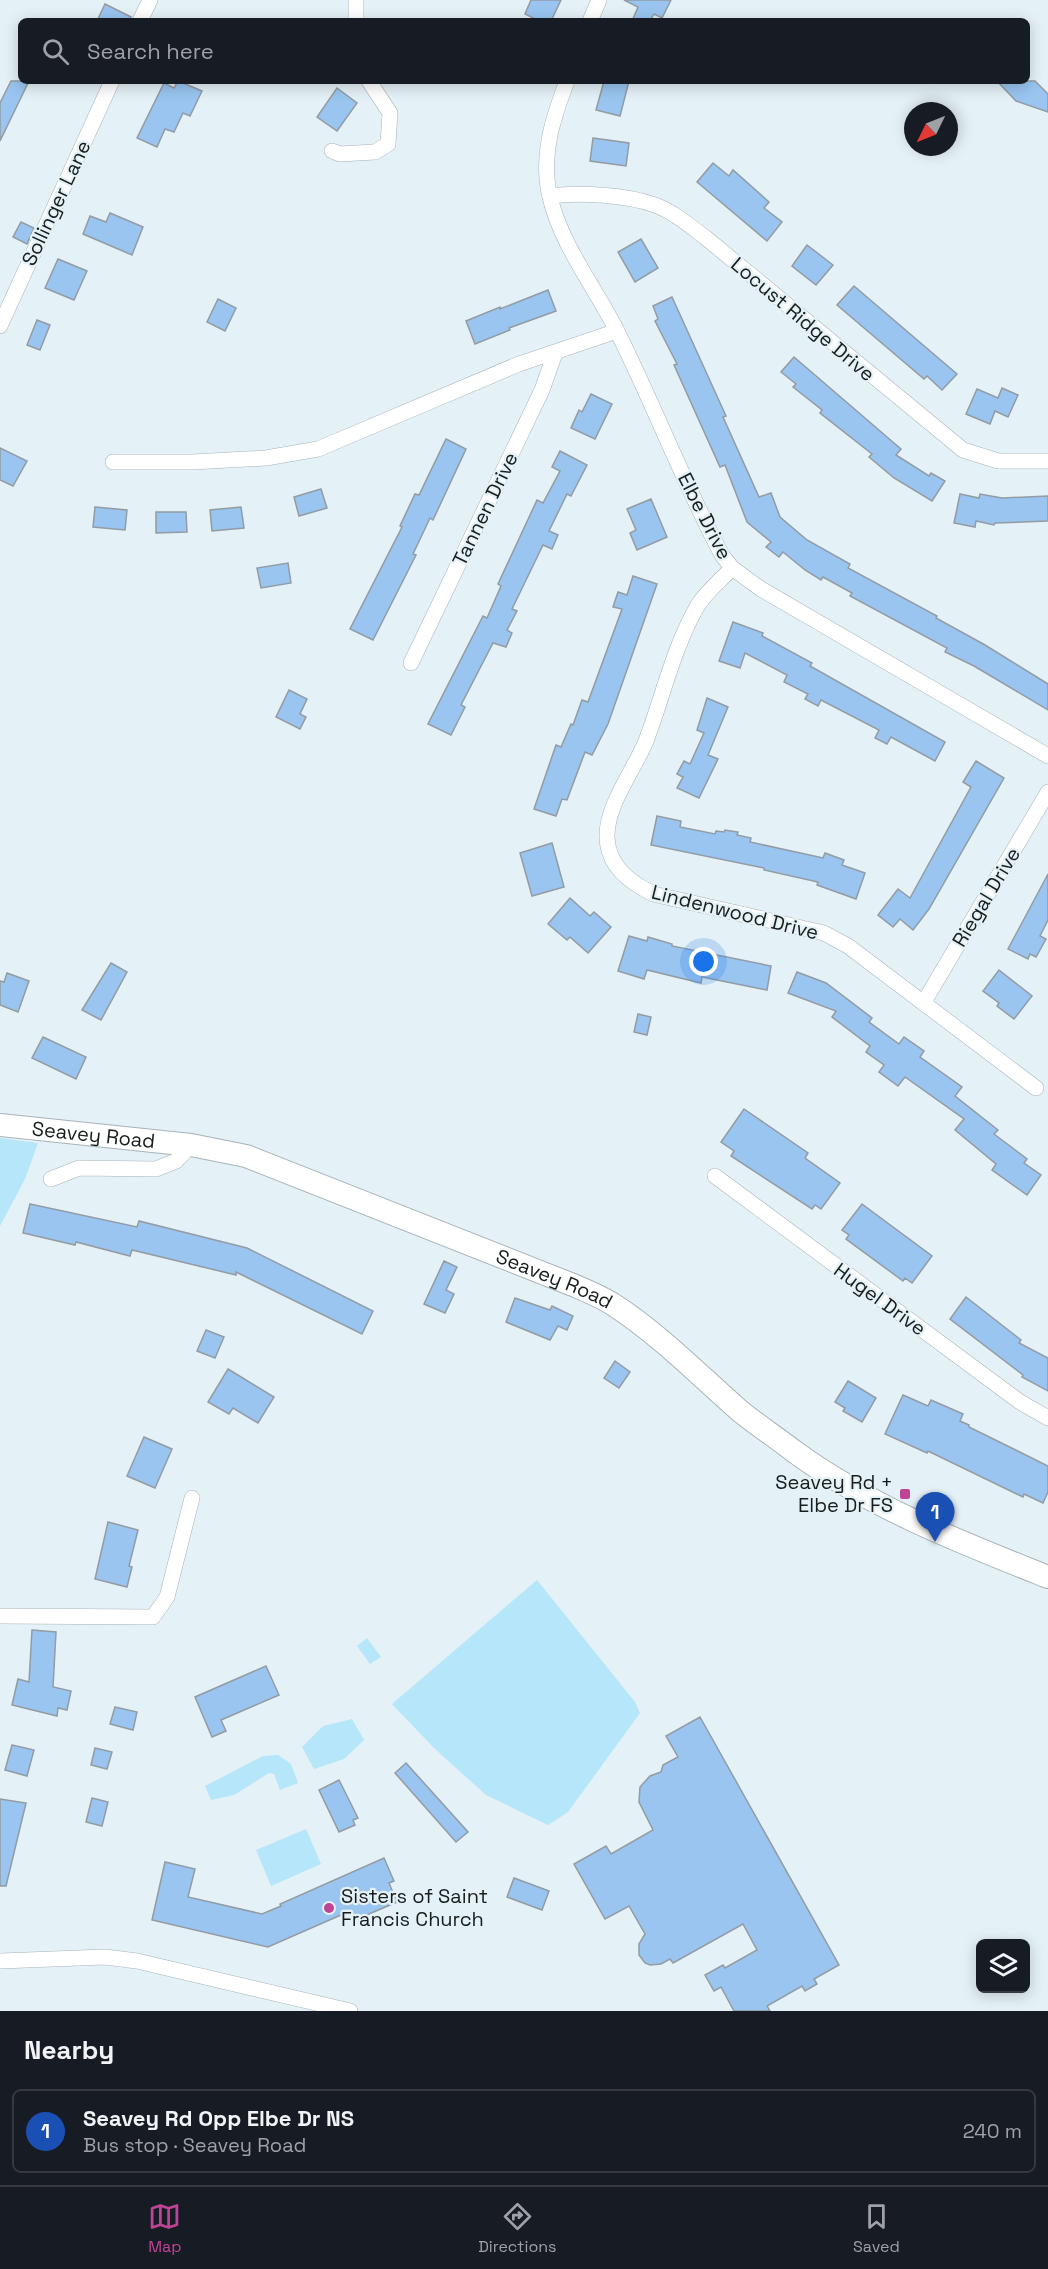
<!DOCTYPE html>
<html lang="en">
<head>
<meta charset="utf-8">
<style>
  body { margin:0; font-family:"Space Grotesk",sans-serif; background:#242831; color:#f1f3f6 }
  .controls { position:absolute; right:18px; bottom:18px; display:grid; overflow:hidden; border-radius:9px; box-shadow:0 3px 15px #0003 }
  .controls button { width:54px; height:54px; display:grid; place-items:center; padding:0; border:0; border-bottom:2px solid #363941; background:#171b24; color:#f1f3f6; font:30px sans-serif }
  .compass { position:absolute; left:904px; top:102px; width:54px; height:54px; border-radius:50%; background:#171b24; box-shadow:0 3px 15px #0003; rotate:227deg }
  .you { position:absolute; left:704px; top:962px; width:21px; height:21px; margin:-15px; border:4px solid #fff; border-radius:50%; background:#1a73e8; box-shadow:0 0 0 9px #1a73e833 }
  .badge { display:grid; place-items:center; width:39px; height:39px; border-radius:50%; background:#bf4496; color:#fff; font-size:20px; font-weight:700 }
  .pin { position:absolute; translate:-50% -50px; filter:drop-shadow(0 2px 3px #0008) }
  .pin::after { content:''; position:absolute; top:32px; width:21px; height:18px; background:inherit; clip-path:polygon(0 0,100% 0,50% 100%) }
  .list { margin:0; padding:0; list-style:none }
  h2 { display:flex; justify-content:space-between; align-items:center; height:78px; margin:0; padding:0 24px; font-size:26px }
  h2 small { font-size:20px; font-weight:400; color:#9ea1a6 }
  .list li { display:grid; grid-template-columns:39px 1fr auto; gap:18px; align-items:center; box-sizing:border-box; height:84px; margin:0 12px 12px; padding:0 12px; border:2px solid #363941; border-radius:9px }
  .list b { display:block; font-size:22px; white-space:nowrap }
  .list p { margin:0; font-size:20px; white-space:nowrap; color:#9ea1a6 }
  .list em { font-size:20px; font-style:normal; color:#9ea1a6 }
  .icon { flex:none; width:33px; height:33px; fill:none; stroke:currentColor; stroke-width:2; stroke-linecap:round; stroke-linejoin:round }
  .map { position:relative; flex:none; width:1048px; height:2011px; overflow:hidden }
  .search { position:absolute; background:#171b24; box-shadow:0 3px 15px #0003; left:18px; right:18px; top:18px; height:66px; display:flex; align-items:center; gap:15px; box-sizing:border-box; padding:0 21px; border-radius:9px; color:#9ea1a6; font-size:22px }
  .sheet { height:174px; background:#171b24 }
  nav { display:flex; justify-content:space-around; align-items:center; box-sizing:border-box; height:84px; border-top:2px solid #363941; background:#171b24; font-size:16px; color:#9ea1a6 }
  nav a { display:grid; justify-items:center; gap:3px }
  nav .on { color:#bf4496 }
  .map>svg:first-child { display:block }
  .green { fill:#b6e6f9 }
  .building { fill:#99c5f0; stroke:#939ba3; stroke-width:1.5 }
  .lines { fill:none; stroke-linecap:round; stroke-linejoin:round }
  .street-casing { stroke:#a7b3b8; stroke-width:16 }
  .secondary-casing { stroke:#a7b3b8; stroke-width:24 }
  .street { stroke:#fff; stroke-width:15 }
  .secondary { stroke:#fff; stroke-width:22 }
  .poi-dot { fill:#bf4496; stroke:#e4f1f6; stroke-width:2 }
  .labels { text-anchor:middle; stroke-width:4.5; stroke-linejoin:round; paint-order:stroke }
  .street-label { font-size:20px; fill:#171c1d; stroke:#e4f1f6 }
  .poi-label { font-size:20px; fill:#171c1d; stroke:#e4f1f6; text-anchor:end }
</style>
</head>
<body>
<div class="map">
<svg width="1048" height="2011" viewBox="0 0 1048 2011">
  <rect width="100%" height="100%" fill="#e4f1f6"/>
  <!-- green -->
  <g class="green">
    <path d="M0 1138 38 1143 25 1179 0 1226Z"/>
    <path d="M537 1580 635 1702 640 1713 568 1812 548 1825 486 1795 434 1748 392 1704Z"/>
    <path d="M367 1638 381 1657 370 1664 357 1646Z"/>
    <path d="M352 1719 364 1740 344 1759 314 1769 302 1747 323 1726Z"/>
    <path d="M278 1755 291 1764 298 1783 280 1790 274 1774 269 1773 234 1795 211 1800 205 1786 263 1756Z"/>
    <path d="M306 1829 321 1864 271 1886 256 1850Z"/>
  </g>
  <!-- building -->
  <g class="building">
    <path d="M531 0H561L551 21H539L525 14Z"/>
    <path d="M624 0H671L662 18 654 14 650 21H632L638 7Z"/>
    <path d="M105 4 131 17 130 21H97Z"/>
    <path d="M11 81H29L0 141V103Z"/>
    <path d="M178 81 202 91 190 116 183 113 174 132 165 129 157 147 137 138 164 83 174 88Z"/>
    <path d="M604 81H629L620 116 596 110Z"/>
    <path d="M997 81H1035L1048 94V112L1016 101Z"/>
    <path d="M337 88 357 103 337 131 317 117Z"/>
    <path d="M593 138 629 143 626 166 590 161Z"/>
    <path d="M713 163 729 176 733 170 769 202 764 208 782 222 767 241 697 182Z"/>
    <path d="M110 213 143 227 132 255 83 234 90 216 106 222Z"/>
    <path d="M21 222 34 228 27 244 13 237Z"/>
    <path d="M641 239 658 268 635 282 618 252Z"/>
    <path d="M807 245 833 265 816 285 792 266Z"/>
    <path d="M58 259 87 271 74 300 45 288Z"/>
    <path d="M854 286 957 374 942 390 927 376 924 379 837 305Z"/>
    <path d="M548 290 556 311 509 328 510 330 475 344 466 321 500 307V309Z"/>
    <path d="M672 297 726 416 723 417 759 497 771 493 780 517 807 540 850 564 848 568 937 616 936 618 985 645 1048 684V710L974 666 945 652 947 648 850 596 852 593 823 577 821 580 805 570 783 552 779 557 766 547 771 542 747 522 725 465 720 467 674 365 677 364 655 321 658 319 653 306Z"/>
    <path d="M218 299 236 308 225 331 207 322Z"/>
    <path d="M37 320 50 325 40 350 27 345Z"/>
    <path d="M794 357 901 449 896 455 929 476 931 473 945 481 932 501 894 478 869 457 872 454 820 413 822 410 793 387 796 384 781 372Z"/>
    <path d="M1002 388 1018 395 1008 417 995 411 990 424 966 414 977 389 998 398Z"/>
    <path d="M591 394 612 404 595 439 571 428 579 410 582 412Z"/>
    <path d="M446 439 466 449 433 520 430 518 413 554 416 555 373 640 350 629 402 527 400 526 415 494 419 495Z"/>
    <path d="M0 448 27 461 13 486 0 480Z"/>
    <path d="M560 451 587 465 571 496 567 494 549 531 558 535 552 549 543 545 512 609 517 611 507 630 512 633 506 647 493 643 461 705 465 707 451 735 428 724 483 616 487 618 501 586 498 584 537 500 543 503 560 471 552 467Z"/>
    <path d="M321 489 327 508 299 516 294 497Z"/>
    <path d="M960 494 979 498 980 494 1002 498 1048 496V521L995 523 994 525 976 521 975 527 954 523Z"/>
    <path d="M651 499 667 537 637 550 630 533 636 530 627 509Z"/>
    <path d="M95 507 127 510 125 530 93 527Z"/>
    <path d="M241 507 244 528 212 531 210 510Z"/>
    <path d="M156 512H186L187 532 156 533Z"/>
    <path d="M288 563 291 583 261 588 257 568Z"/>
    <path d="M633 576 657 584 608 724 592 755 585 752 567 800 562 799 556 816 534 809 556 745 561 747 571 724 573 725 582 700 588 702 622 609 613 607 618 592 627 595Z"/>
    <path d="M733 622 763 633 762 636 812 663 810 666 945 742 935 761 891 737 887 744 875 738 879 730 821 700 818 706 805 699 808 694 784 682 787 675 745 653 740 668 719 661Z"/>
    <path d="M289 690 307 699 300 714 306 717 300 729 276 717Z"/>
    <path d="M707 698 728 707 708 755 718 759 699 798 677 788 683 777 677 774 684 761 690 764 704 733 697 730Z"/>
    <path d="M976 761 1004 778 929 909 913 930 900 919 893 927 878 915 898 889 910 898 971 787 963 782Z"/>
    <path d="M657 816 681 821 680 827 715 834 716 831 724 832 725 830 738 832 737 835 751 838 750 842 823 858 825 853 844 860 842 865 865 873 856 899 817 885 818 882 764 870V868L651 845Z"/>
    <path d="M552 843 564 887 532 896 520 853Z"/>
    <path d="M1048 874V920L1040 936 1046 939 1036 957 1030 954 1028 959 1008 949Z"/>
    <path d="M570 898 590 916 594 912 611 927 588 953 570 937 567 940 548 924Z"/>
    <path d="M629 936 647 941 648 937 672 944V946L771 966 767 990 702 977 701 983 647 970 644 979 618 971Z"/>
    <path d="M111 963 127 972 101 1020 82 1010Z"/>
    <path d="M999 970 1032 996 1014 1019 997 1006 999 1003 983 991Z"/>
    <path d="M797 972 826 983 872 1018 869 1022 899 1044 904 1037 924 1051 920 1057 962 1087 955 1096 998 1130 994 1134 1027 1159 1024 1163 1041 1175 1027 1195 992 1170 996 1164 955 1130 964 1119 905 1077 898 1086 879 1072 884 1065 866 1052 870 1046 832 1017 836 1011 788 993Z"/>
    <path d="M7 973 29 981 18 1012 0 1005V981L4 982Z"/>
    <path d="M638 1014 651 1017 647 1035 634 1032Z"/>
    <path d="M43 1037 86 1057 76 1079 32 1058Z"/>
    <path d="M744 1109 808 1153 805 1158 840 1183 821 1209 815 1205 812 1209 731 1156 734 1151 721 1142Z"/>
    <path d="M30 1204 137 1227 139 1221 247 1248 373 1311 362 1334 236 1272V1275L132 1250 130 1256 76 1242 75 1245 23 1233Z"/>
    <path d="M862 1204 932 1256 912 1283 905 1278 903 1281 846 1239 849 1235 842 1230Z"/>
    <path d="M444 1261 457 1267 446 1290 454 1294 445 1313 424 1304Z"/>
    <path d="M966 1297 1021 1340 1019 1343 1048 1358V1391L1022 1377 1023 1375 950 1319Z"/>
    <path d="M515 1298 550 1310 552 1306 573 1316 567 1330 558 1326 550 1340 506 1322Z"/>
    <path d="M206 1330 224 1337 215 1358 197 1351Z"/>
    <path d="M615 1361 630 1372 619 1388 604 1378Z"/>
    <path d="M228 1369 274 1397 258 1423 233 1408 229 1414 208 1402Z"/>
    <path d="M848 1381 876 1398 862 1422 843 1411 845 1408 835 1402Z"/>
    <path d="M903 1395 928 1406 931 1400 963 1414 960 1421 969 1425V1427L1048 1466V1492L1043 1503 1024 1494 1023 1497 928 1451 927 1453 885 1434Z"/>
    <path d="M144 1437 172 1449 155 1488 127 1476Z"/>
    <path d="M108 1522 138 1530 129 1566 132 1567 127 1587 95 1579Z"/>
    <path d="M32 1630 56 1632 53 1687 71 1691 67 1710 58 1708 57 1716 12 1705 18 1679 29 1682Z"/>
    <path d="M266 1666 279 1695 221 1720 226 1731 212 1737 195 1697Z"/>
    <path d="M115 1707 137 1712 133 1730 110 1724Z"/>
    <path d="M700 1717 839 1965 814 1979 817 1984 805 1991 802 1986 767 2006 770 2011H734L721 1987 714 1991 705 1975 723 1965 725 1968 757 1950 743 1924 673 1963 670 1959 661 1964 650 1965 645 1963 639 1955V1944L645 1934 629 1906 605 1919 574 1864 606 1846 611 1854 653 1830 639 1802 640 1787 650 1776 661 1772 663 1765 678 1757 666 1736Z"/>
    <path d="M12 1745 34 1750 27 1776 5 1770Z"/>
    <path d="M95 1748 112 1752 107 1769 91 1765Z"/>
    <path d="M406 1763 468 1832 456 1842 395 1773Z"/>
    <path d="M339 1780 358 1818 353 1820 355 1825 339 1832 319 1790Z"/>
    <path d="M92 1798 108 1802 102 1826 86 1822Z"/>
    <path d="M0 1799 26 1803 6 1886H0Z"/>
    <path d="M384 1858 394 1881 389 1883 397 1902 355 1920 350 1911 268 1947 152 1920 165 1862 195 1869 188 1897 262 1914 281 1906 280 1904Z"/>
    <path d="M514 1878 549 1891 542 1910 507 1897Z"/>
  </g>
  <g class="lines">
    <!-- street casing -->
    <g class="street-casing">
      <g id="street">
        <path d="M356 0V21"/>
        <path d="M140 21 150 0"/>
        <path d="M590 21 599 0"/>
        <path d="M567 81C553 118 540 156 550 197 561 245 595 287 617 331 654 405 683 482 722 555L732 568 761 589 1048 756"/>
        <path d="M332 151 340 154 375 152 388 144 390 113 369 81"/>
        <path d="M550 196C580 192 627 195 655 205 674 212 690 226 706 238L963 450 998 461H1048"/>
        <path d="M0 326 112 81"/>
        <path d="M113 462H192L266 458 318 449 519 364 617 331"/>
        <path d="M732 568C721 580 707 591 698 605 674 646 663 696 646 741 634 770 606 806 607 837 608 867 630 882 653 894L824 933 848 946 1036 1088"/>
        <path d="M411 663 542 390 555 353"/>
        <path d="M924 1002 1048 792"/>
        <path d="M715 1176 1020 1402 1048 1418"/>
        <path d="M51 1179 79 1168 156 1169 176 1161 191 1145"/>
        <path d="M0 1616 153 1617 167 1597 192 1498"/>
        <path d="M0 1961 105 1957 137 1961 350 2011"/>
      </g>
    </g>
    <!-- secondary casing -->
    <g class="secondary-casing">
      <g id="secondary">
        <path id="s1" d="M0 1125 191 1145 246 1156 573 1285C587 1291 602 1297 614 1305 660 1335 699 1375 740 1411 757 1425 777 1438 795 1452 872 1508 960 1542 1048 1577"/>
      </g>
    </g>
    <!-- street -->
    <use href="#street" class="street"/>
    <!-- secondary -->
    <use href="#secondary" class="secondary"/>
  </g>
  <!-- markers -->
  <g class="poi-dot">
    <rect x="899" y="1488" width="12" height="12" rx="3"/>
    <circle cx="329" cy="1908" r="6"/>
  </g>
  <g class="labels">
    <!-- street labels -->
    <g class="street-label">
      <text transform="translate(56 203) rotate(-65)" y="7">Sollinger Lane</text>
      <text transform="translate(803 319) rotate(40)" y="7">Locust Ridge Drive</text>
      <text transform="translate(485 509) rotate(-64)" y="7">Tannen Drive</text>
      <text transform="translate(705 516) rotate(63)" y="7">Elbe Drive</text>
      <text transform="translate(986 897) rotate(-59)" y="7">Riegal Drive</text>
      <text transform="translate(735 912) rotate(14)" y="7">Lindenwood Drive</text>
      <text dy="7" stroke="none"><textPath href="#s1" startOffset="94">Seavey Road</textPath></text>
      <text dy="7" stroke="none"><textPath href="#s1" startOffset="580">Seavey Road</textPath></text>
      <text transform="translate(880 1299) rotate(36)" y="7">Hugel Drive</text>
    </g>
    <!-- poi labels -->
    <g class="poi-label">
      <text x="893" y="1489">Seavey Rd +<tspan x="893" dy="23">Elbe Dr FS</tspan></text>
      <text x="341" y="1903" text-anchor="start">Sisters of Saint<tspan x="341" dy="23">Francis Church</tspan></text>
    </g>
  </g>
</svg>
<div class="controls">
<button><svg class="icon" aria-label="layers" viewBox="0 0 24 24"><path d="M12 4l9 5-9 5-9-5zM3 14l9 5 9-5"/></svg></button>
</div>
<svg class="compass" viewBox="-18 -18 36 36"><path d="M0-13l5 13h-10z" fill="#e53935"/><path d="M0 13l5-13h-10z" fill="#9ea1a6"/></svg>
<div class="you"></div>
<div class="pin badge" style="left:935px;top:1542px;background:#1a4fb4">1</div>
<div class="search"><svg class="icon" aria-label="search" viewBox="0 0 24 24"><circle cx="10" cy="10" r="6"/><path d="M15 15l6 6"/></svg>Search here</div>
</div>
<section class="sheet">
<h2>Nearby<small></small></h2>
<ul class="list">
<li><span class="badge" style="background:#1a4fb4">1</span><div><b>Seavey Rd Opp Elbe Dr NS</b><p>Bus stop · Seavey Road</p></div><em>240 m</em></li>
</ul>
</section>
<nav>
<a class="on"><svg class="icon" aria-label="map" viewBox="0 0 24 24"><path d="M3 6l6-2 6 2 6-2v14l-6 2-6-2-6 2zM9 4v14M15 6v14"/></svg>Map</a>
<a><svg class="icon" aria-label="directions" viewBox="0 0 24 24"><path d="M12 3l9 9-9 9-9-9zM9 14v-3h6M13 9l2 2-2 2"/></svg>Directions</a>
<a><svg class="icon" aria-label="saved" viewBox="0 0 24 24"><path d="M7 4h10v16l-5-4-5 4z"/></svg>Saved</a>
</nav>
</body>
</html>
